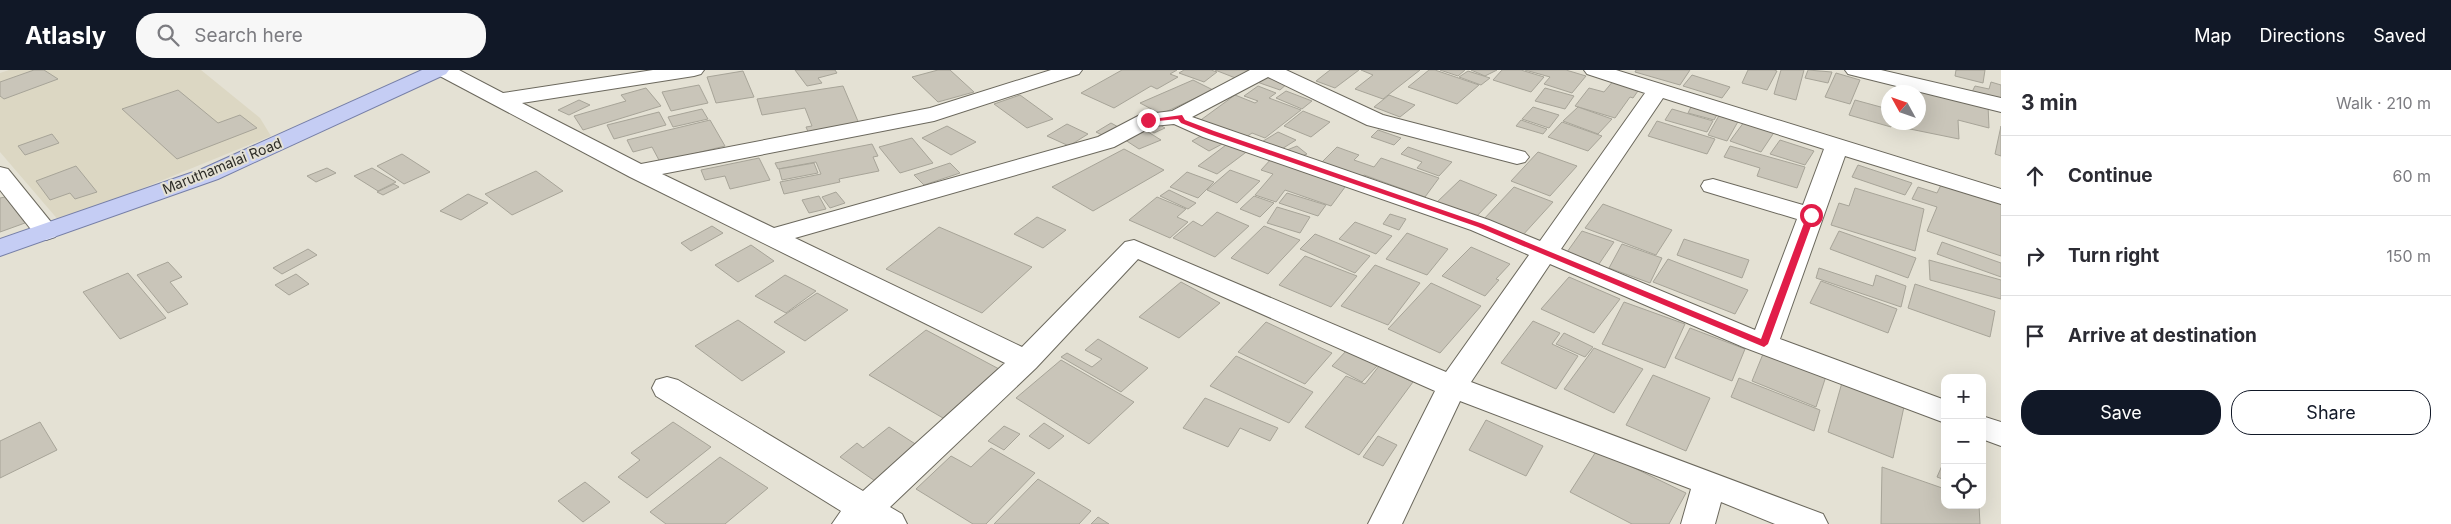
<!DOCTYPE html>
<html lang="en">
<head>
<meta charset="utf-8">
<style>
  body { margin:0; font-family:Inter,sans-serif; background:#f7f7f7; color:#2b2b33 }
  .controls { position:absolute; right:15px; bottom:15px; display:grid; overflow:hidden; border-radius:10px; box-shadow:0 5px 20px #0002 }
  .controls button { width:45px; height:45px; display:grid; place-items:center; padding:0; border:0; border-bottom:1px solid #e1e1e2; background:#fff; color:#2b2b33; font:25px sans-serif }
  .compass { position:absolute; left:1881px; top:15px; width:45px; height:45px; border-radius:50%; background:#fff; box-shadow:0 5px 20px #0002; rotate:310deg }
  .stop { position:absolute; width:15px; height:15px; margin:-11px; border:4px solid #e11d48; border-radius:50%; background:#fff }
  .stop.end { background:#e11d48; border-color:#fff; box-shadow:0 1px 5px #0008 }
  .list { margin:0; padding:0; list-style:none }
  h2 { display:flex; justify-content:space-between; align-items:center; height:65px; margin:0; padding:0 20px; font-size:21px }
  h2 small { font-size:16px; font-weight:400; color:#7c7c81 }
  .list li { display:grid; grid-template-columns:32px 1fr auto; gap:15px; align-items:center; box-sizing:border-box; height:80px; padding:0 20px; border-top:1px solid #e1e1e2 }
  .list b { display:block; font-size:19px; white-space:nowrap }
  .list em { font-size:16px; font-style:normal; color:#7c7c81 }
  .actions { display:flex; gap:10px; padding:15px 20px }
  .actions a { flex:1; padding:11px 0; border:1px solid #111827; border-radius:20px; text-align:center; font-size:18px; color:#111827 }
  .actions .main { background:#111827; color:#fff }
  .icon { flex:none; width:28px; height:28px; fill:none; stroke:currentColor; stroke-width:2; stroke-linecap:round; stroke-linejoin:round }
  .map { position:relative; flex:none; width:2001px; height:454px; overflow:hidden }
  header { display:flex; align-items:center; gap:30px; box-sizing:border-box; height:70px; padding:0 25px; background:#111827; color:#fff }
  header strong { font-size:24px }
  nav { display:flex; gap:28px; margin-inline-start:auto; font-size:18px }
  .search { width:350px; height:45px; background:#f7f7f7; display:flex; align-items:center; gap:12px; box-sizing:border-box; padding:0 18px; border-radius:20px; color:#7c7c81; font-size:19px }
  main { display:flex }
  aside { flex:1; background:#fff }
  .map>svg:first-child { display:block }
  .built { fill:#dcd7c3 }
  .building { fill:#c9c5b9; stroke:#a7a498 }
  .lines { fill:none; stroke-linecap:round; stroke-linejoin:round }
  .street-casing { stroke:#6b685d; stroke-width:2 }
  .primary-casing { stroke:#767fa7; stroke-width:2 }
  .street { fill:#fff; fill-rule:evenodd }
  .primary { fill:#c5cdf4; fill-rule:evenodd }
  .route { fill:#e11d48 }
  .labels { text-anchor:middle; stroke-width:4; stroke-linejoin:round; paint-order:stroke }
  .street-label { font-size:14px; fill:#2d2c27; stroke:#e4e1d4 }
</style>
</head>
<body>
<header>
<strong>Atlasly</strong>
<div class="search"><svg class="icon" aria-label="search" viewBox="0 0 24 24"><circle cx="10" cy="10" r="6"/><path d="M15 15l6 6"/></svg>Search here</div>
<nav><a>Map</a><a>Directions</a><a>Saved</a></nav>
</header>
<main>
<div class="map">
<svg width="2001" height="454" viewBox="0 0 2001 454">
  <rect width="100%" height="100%" fill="#e4e1d4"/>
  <!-- built -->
  <path class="built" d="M9 0H201L260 48 271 66 60 152 0 82V3Z"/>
  <!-- building -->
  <g class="building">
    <path d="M34 0H44L58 9 4 29 0 26V12Z"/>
    <path d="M795 0H835L837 3 818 8 822 13 807 16Z"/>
    <path d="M938 0H950L974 22 938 32 912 7Z"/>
    <path d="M1122 0H1177L1170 4 1178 7 1157 19 1151 16 1114 38 1081 23Z"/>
    <path d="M1184 0H1211L1217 2 1204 12 1179 3Z"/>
    <path d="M1215 0H1252L1238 9Z"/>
    <path d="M1330 0H1359L1335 18 1316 11Z"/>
    <path d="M1361 0H1420L1383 29 1355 19 1373 5Z"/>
    <path d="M1429 0H1435L1479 15 1457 34 1408 17Z"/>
    <path d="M1440 0H1465L1458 6Z"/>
    <path d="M1471 0H1497L1485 6Z"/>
    <path d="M1502 0H1521L1544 7 1531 22 1493 10Z"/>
    <path d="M1525 0H1566L1586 6 1572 23 1544 14 1550 7Z"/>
    <path d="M1636 0H1690L1680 15 1635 2Z"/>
    <path d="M1748 0H1774L1777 1 1767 20 1742 13Z"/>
    <path d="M1781 0H1804L1796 30 1774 24Z"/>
    <path d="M1808 0 1832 2 1828 13 1805 8Z"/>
    <path d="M1956 0H1985L1983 13 1955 6Z"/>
    <path d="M743 1 754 27 716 33 707 7Z"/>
    <path d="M1468 1 1490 8 1481 15 1459 7Z"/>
    <path d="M1836 3 1860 10 1850 34 1825 27Z"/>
    <path d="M1266 4 1289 12 1280 20 1257 12Z"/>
    <path d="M1692 5 1730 17 1722 28 1683 16Z"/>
    <path d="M1193 10 1213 20 1161 44 1140 33Z"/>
    <path d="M1614 10 1640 18 1633 28 1630 27 1615 48 1575 36 1589 18 1604 22Z"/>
    <path d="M1991 12 2001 15V30L1972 22 1975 16 1989 19Z"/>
    <path d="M699 15 708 33 671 41 662 22Z"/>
    <path d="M843 16 860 56 809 64 806 57 812 56 805 38 762 45 757 29Z"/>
    <path d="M1258 16 1276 23 1269 28 1301 40 1265 68 1252 63 1242 70 1198 52 1235 25 1255 33 1258 31 1244 26Z"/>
    <path d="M1903 16 1988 35 1989 58 1958 50 1959 69 1900 57 1901 52H1918V22H1902Z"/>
    <path d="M646 18 661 36 583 60 574 46 626 31 621 25Z"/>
    <path d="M1545 18 1574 26 1565 39 1535 31Z"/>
    <path d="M178 20 218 53 240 45 257 58 177 89 122 39Z"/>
    <path d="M1286 21 1312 31 1302 39 1276 28Z"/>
    <path d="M1020 25 1053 49 1027 58 994 34Z"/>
    <path d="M1389 25 1415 35 1400 47 1374 37Z"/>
    <path d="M579 30 590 35 569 45 558 40Z"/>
    <path d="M1855 30 1888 39V52H1893L1891 57 1849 45Z"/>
    <path d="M1692 35 1718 43 1714 50 1688 43Z"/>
    <path d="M1533 37 1559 45 1549 58 1522 49Z"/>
    <path d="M1578 37 1612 49 1598 64 1563 51Z"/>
    <path d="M702 39 708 49 673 57 668 47Z"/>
    <path d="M1672 39 1713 51 1707 62 1665 50Z"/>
    <path d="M1303 41 1330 52 1311 67 1284 56Z"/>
    <path d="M659 42 666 55 614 69 607 55Z"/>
    <path d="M1721 42 1740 48 1727 71 1708 65Z"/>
    <path d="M710 50 725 76 660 92 652 77 633 82 627 70Z"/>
    <path d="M1521 50 1547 59 1543 64 1516 56Z"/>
    <path d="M1657 51 1715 69 1707 84 1648 66Z"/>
    <path d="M1155 52 1165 58 1154 63 1145 57Z"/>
    <path d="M1562 52 1602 66 1588 81 1548 67Z"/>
    <path d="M1744 52 1775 61 1761 82 1730 71Z"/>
    <path d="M1111 53 1122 59 1108 68 1096 62Z"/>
    <path d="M1067 54 1088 64 1069 76 1047 66Z"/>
    <path d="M947 56 976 72 951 85 922 68Z"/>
    <path d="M2001 56V86L1995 84Z"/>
    <path d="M1140 57 1161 70 1139 79 1119 66Z"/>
    <path d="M1378 60 1401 68 1394 75 1371 67Z"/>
    <path d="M1208 62 1226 72 1209 81 1192 71Z"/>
    <path d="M1278 62 1296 70 1277 82 1260 73Z"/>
    <path d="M52 64 59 73 25 85 18 76Z"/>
    <path d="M912 68 933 93 900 103 879 77Z"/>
    <path d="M1780 70 1814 81 1805 95 1770 84Z"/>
    <path d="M1230 72 1249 80 1217 104 1198 96Z"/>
    <path d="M872 74 878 86 873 87 879 101 839 109 840 112 784 124 780 112 821 104 816 92 778 99 775 93Z"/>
    <path d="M1297 76 1307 84 1293 89 1282 82Z"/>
    <path d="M1730 76 1805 97 1797 118 1757 106 1760 98 1724 87Z"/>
    <path d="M1337 77 1359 85 1354 90 1374 97 1381 88 1439 108 1425 127 1364 105 1359 111 1318 96Z"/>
    <path d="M1408 77 1452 92 1439 106 1417 98 1422 92 1401 84Z"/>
    <path d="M1124 79 1164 100 1093 141 1052 117Z"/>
    <path d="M1538 82 1577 96 1550 126 1511 111Z"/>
    <path d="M402 84 430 102 404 114 377 96Z"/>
    <path d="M759 88 770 110 730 119 725 106 705 110 701 100Z"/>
    <path d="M1272 88 1348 113 1331 136 1285 120 1276 132 1255 125 1273 104 1261 100Z"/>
    <path d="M814 93 818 103 782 110 779 99Z"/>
    <path d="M950 93 960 103 924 115 914 105Z"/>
    <path d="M1858 95 1912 113 1905 125 1852 107Z"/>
    <path d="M76 96 97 122 75 129 70 123 50 130 36 111Z"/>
    <path d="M327 98 336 103 316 112 307 106Z"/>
    <path d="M372 98 396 112 378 121 354 106Z"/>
    <path d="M1230 100 1260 111 1237 133 1207 120Z"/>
    <path d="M536 101 563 121 512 145 485 124Z"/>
    <path d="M1187 102 1214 112 1198 128 1170 117Z"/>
    <path d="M1460 110 1497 125 1474 149 1436 133Z"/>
    <path d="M1942 113 2001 132V186L1927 161 1937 137 1912 129 1918 117 1937 123Z"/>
    <path d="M394 114 399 117 383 125 377 122Z"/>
    <path d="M1514 117 1553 132 1522 166 1483 150Z"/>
    <path d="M1855 118 1924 139 1915 181 1831 155 1839 133 1849 136Z"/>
    <path d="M1169 120 1196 133 1188 139 1160 126Z"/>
    <path d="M836 122 845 133 830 138 822 127Z"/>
    <path d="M1287 123 1326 135 1318 146 1279 133Z"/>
    <path d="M468 124 488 133 461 150 440 141Z"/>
    <path d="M819 126 826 139 809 143 802 130Z"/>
    <path d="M1254 126 1274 133 1260 147 1240 139Z"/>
    <path d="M5 127 25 153 0 162V128Z"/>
    <path d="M1157 127 1186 139 1177 147 1188 152 1170 168 1129 150Z"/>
    <path d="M1603 134 1672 160 1656 185 1585 158Z"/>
    <path d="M1277 137 1310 147 1300 163 1267 153Z"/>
    <path d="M1217 142 1249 156 1215 187 1173 168 1193 151 1202 156Z"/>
    <path d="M1390 144 1406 149 1399 160 1383 154Z"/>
    <path d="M1037 147 1066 160 1043 178 1014 164Z"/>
    <path d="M1355 152 1392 166 1376 184 1339 169Z"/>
    <path d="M712 156 723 163 691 181 681 173Z"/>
    <path d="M1264 156 1300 170 1268 204 1231 188Z"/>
    <path d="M939 157 1032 197 982 243 886 199Z"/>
    <path d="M1582 161 1614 172 1599 194 1567 182Z"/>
    <path d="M1839 161 1916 188 1908 208 1830 179Z"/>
    <path d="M1407 163 1448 179 1427 205 1386 189Z"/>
    <path d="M1315 164 1370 186 1355 203 1300 179Z"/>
    <path d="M1684 169 1749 190 1742 208 1677 185Z"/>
    <path d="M1942 172 2001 193V207L1937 184Z"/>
    <path d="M1622 174 1662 188 1650 213 1609 198Z"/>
    <path d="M751 175 774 191 738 212 715 195Z"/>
    <path d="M1471 177 1510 194 1496 209 1499 210 1485 226 1442 206Z"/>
    <path d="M308 179 317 185 282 204 273 198Z"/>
    <path d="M1305 186 1357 206 1331 237 1279 215Z"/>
    <path d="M1668 189 1748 220 1735 244 1653 212Z"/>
    <path d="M1929 190 2001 210V229L1930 210Z"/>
    <path d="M168 192 182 207 170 212 188 234 168 243 137 205Z"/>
    <path d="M1375 195 1420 213 1388 255 1341 236Z"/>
    <path d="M1819 198 1873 216 1876 205 1906 216 1901 237 1816 208Z"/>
    <path d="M128 203 166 248 120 269 83 222Z"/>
    <path d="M296 204 309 214 289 225 275 215Z"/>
    <path d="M785 205 816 221 786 243 755 226Z"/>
    <path d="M1569 207 1620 229 1594 263 1541 239Z"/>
    <path d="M1821 211 1897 239 1888 263 1810 233Z"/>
    <path d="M1181 212 1220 233 1179 268 1139 247Z"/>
    <path d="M1431 213 1481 236 1440 283 1388 259Z"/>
    <path d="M1915 214 1995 241 1990 267 1908 238Z"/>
    <path d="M817 223 848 240 805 271 774 252Z"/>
    <path d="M1624 232 1685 254 1665 298 1602 274Z"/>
    <path d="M738 250 785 282 742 311 695 276Z"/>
    <path d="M1533 251 1560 263 1552 274 1578 286 1556 319 1501 293Z"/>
    <path d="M1266 252 1332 283 1305 314 1238 282Z"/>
    <path d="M1690 258 1745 279 1732 311 1675 288Z"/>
    <path d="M926 260 999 299 943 348 869 305Z"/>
    <path d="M1564 263 1593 277 1585 287 1556 274Z"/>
    <path d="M1098 269 1148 298 1121 322 1061 287 1067 283 1092 297 1102 289 1085 280Z"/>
    <path d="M1594 278 1643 299 1614 343 1564 319Z"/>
    <path d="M1765 279 1827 303 1816 337 1752 311Z"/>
    <path d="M1347 280 1377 296 1362 312 1332 296Z"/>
    <path d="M1236 286 1313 322 1289 353 1210 316Z"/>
    <path d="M1061 290 1134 332 1089 374 1016 328Z"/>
    <path d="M1379 296 1413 312 1359 385 1305 357 1346 306 1365 314Z"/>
    <path d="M1653 305 1710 328 1686 381 1626 355Z"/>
    <path d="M1739 308 1820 340 1814 361 1731 327Z"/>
    <path d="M1843 309 1905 332 1893 388 1828 362Z"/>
    <path d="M1205 328 1278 358 1270 371 1240 358 1228 377 1183 358Z"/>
    <path d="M1486 350 1543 376 1526 406 1469 380Z"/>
    <path d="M40 352 57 380 0 408V371Z"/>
    <path d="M673 352 711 377 647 428 618 407 640 390 631 383Z"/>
    <path d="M1044 353 1064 366 1049 379 1029 366Z"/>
    <path d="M1004 356 1020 364 1004 380 988 371Z"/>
    <path d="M889 357 920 377 878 413 840 387 857 373 863 378Z"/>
    <path d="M1378 366 1397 375 1383 396 1363 387Z"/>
    <path d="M991 378 1035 403 986 454H973L916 419 951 386 971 397Z"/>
    <path d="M1597 380 1686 423 1669 454H1632L1570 422Z"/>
    <path d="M720 387 768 418 725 454H666L650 442Z"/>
    <path d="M1944 391 1945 392V410L1937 407Z"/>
    <path d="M1882 397 1945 419V435H1979L1980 454H1881Z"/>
    <path d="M1038 409 1091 441 1079 454H994Z"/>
    <path d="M585 412 610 432 583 452 558 431Z"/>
    <path d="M1098 447 1109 454H1091Z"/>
  </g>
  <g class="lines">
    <!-- street casing -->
    <g class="street-casing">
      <g id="street">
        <path d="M433 0H459L503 23 653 0H704L701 4 694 6 522 33 641 94 930 38 1051 0H1082L1079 4 934 51 662 104 774 158 1098 67 1140 45 1172 41 1250 0H1286L1383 45 1525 82 1529 87 1525 92 1517 94 1367 55 1268 7 1192 47 1489 150 1540 171 1645 23 1587 4 1584 0H1616L2001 119V134L1845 86 1780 269 1945 330V353L1743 277 1550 194 1471 312 1823 444 1828 454H1775L1721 432 1715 454H1681L1691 419 1460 331 1402 454H1368L1435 321 1138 189 1036 298 890 437 902 444 907 454H832L841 441 656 326 652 318 656 310 667 307 678 310 863 421 1005 293 630 107 436 4ZM1663 28 1824 79 1803 135 1713 109 1704 111 1701 116 1704 121 1797 149 1755 260 1561 179ZM1174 54 1203 67 1471 160 1529 185 1446 302 1134 170 1125 172 1022 277 795 168 1114 77 1153 56Z"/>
        <path d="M1845 0H1881L2001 28V42L1848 4Z"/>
        <path d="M0 97 8 99 55 157 59 162 55 167 46 170 37 167 0 120Z"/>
        <path d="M1982 346 2001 352V376L1982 369Z"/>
      </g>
    </g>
    <!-- primary casing -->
    <g class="primary-casing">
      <path id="primary" d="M422 0H449L446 4 218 109 0 186V169L202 99Z"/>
    </g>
    <!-- street -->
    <use href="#street" class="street"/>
    <!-- primary -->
    <use href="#primary" class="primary"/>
  </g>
  <!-- route -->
  <path class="route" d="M1182 45 1185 50 1214 61 1483 154 1761 269 1807 145 1811 143 1815 145 1768 274 1764 277 1478 157 1209 64 1181 53 1178 49 1148 52 1145 50Z"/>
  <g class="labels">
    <!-- street labels -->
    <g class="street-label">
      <text transform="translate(222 96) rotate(-22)" y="5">Maruthamalai Road</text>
    </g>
  </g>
</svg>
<div class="controls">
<button>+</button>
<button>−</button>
<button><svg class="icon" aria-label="locate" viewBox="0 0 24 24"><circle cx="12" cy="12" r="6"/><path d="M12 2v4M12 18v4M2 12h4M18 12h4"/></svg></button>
</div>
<svg class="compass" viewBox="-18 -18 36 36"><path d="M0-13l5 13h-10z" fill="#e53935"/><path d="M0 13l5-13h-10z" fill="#7c7c81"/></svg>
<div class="stop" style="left:1811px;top:145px"></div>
<div class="stop end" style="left:1148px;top:50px"></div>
</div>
<aside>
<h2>3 min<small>Walk · 210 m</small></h2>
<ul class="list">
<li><svg class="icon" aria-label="ahead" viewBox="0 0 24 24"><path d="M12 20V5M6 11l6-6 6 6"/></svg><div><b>Continue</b></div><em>60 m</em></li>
<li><svg class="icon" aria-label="right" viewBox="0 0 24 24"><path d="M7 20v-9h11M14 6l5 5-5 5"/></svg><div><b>Turn right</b></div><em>150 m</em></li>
<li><svg class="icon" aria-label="arrive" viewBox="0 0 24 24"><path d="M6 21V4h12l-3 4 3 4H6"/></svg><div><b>Arrive at destination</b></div></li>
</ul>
<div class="actions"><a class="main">Save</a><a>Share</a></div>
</aside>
</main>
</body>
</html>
